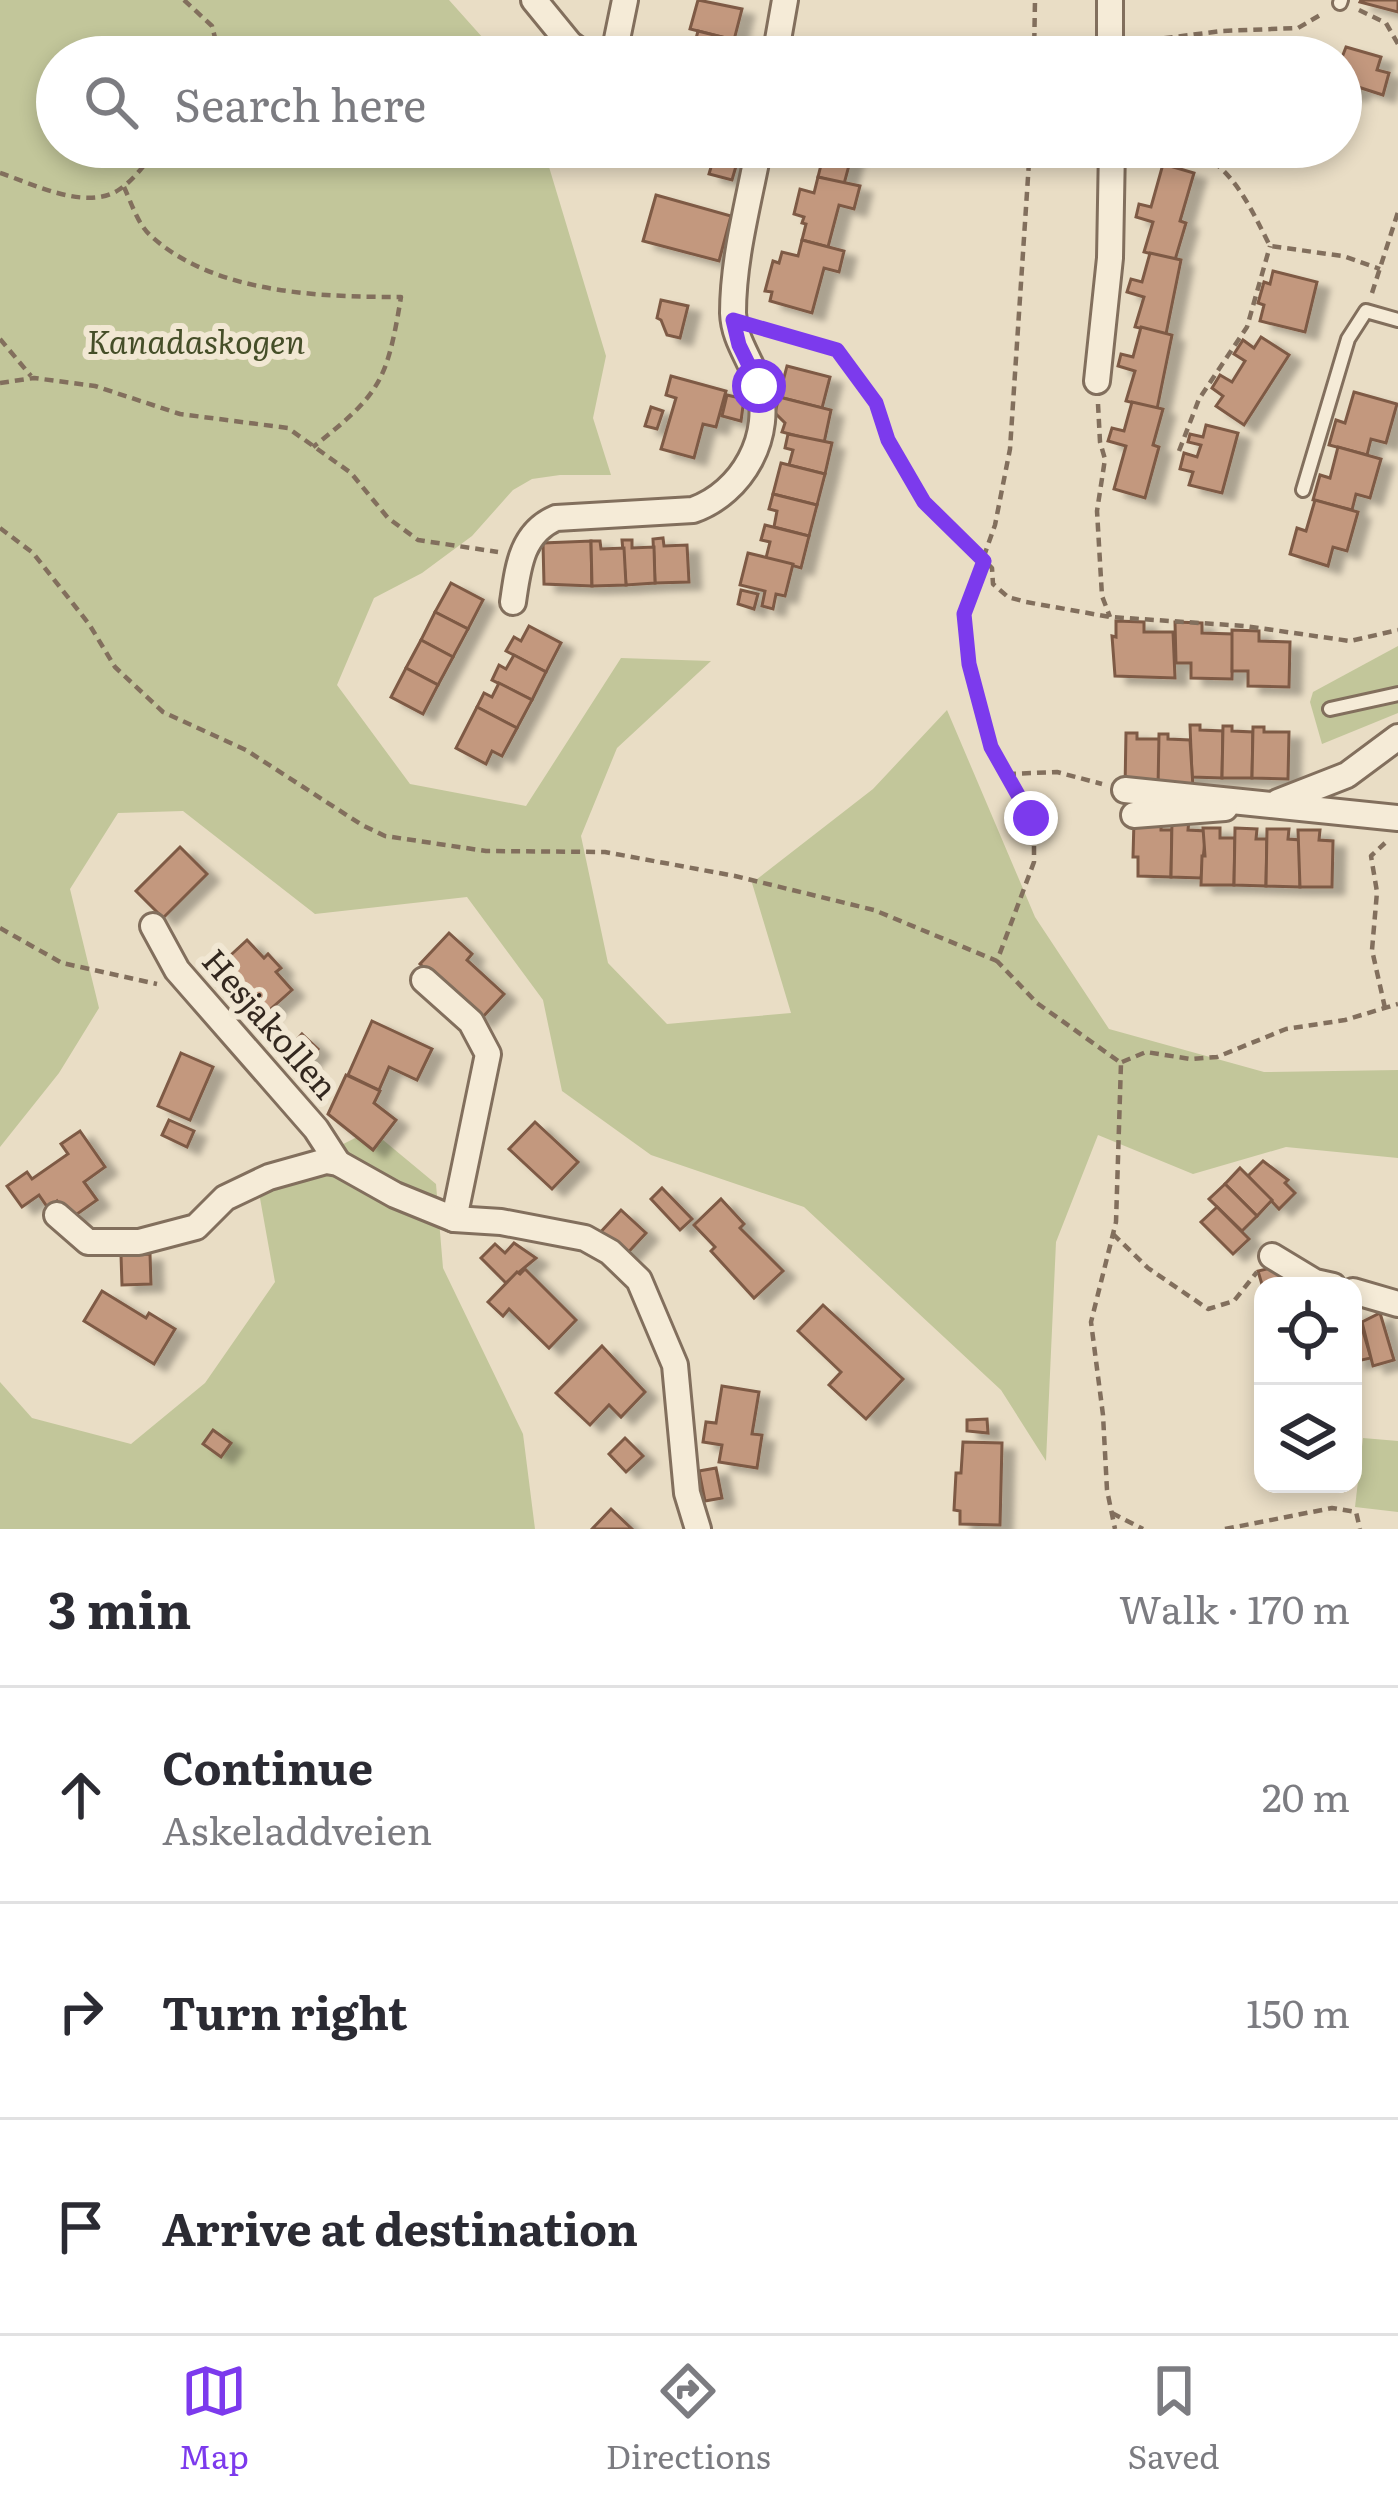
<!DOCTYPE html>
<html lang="en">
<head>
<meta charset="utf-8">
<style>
  body { margin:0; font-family:Literata,serif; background:#f7f7f7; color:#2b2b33 }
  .controls { position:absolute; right:36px; bottom:36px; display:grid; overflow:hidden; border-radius:24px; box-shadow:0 6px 18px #0003 }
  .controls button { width:108px; height:108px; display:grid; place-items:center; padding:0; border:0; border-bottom:3px solid #e1e1e2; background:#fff; color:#2b2b33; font:60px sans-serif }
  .stop { position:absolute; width:36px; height:36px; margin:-27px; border:9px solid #7c3aed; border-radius:50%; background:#fff }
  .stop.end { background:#7c3aed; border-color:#fff; box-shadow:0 3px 12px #0008 }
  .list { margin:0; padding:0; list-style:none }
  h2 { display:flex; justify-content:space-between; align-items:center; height:156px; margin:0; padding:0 48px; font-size:51px }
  h2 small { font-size:39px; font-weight:400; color:#7c7c81 }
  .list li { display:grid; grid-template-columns:78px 1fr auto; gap:36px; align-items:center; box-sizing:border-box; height:216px; padding:0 48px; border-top:3px solid #e1e1e2 }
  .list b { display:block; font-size:45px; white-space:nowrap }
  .list p { margin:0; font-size:39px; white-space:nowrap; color:#7c7c81 }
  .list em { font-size:39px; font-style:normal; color:#7c7c81 }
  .icon { flex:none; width:66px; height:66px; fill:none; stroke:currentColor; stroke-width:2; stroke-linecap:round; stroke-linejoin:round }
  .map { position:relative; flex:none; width:1398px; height:1529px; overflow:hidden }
  .search { position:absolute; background:#fff; box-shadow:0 6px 18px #0003; left:36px; right:36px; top:36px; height:132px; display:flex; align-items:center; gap:30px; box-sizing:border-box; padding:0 42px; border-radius:66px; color:#7c7c81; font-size:45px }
  .sheet { height:804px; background:#fff }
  nav { display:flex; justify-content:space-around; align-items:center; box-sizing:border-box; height:168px; border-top:3px solid #e1e1e2; background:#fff; font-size:33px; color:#7c7c81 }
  nav a { display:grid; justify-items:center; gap:6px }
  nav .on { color:#7c3aed }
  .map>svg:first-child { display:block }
  .green { fill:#c2c69a }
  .building { fill:#c3987e; stroke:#7e5a45; stroke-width:3; filter:url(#shadow) }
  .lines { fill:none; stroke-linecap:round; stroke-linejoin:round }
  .lane-casing { stroke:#826f5d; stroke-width:18 }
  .street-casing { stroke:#826f5d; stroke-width:30 }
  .path { stroke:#826f5d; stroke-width:4.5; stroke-dasharray:9 6; stroke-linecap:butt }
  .lane { stroke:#f5ebd7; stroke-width:12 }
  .street { stroke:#f5ebd7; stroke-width:24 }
  .route { stroke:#7c3aed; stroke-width:15 }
  .labels { text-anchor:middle; stroke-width:12; stroke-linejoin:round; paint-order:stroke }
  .park-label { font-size:33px; font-style:italic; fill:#454e28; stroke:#f1e7d3 }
  .street-label { font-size:33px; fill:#33281f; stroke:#f1e7d3 }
</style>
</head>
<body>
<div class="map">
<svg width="1398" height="1529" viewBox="0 0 1398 1529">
  <defs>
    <filter id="shadow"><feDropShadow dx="12" dy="7" stdDeviation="3" flood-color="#0004"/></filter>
  </defs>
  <rect width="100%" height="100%" fill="#e9ddc5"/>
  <!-- green -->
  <g class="green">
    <path d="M0 0H449L500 57H57V147H543L606 356 593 418 611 475H560L532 479 513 490 472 536 422 573 374 598 337 685 410 784 526 806 621 658 711 661 617 748 581 836 608 963 667 1024 791 1013 752 883 873 789 947 710 1035 917 1109 1029 1264 1072 1398 1070V1158L1286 1147 1193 1174 1098 1135 1056 1242 1046 1461 1001 1390 804 1207 651 1155 562 1091 543 1000 467 897 315 914 183 811 118 813 70 889 99 1008 59 1073 0 1147Z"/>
    <path d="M1398 646V713L1322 744 1310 702 1313 692Z"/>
    <path d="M371 1130 436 1184 443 1268 523 1434 535 1529H0V1382L32 1418 131 1444 205 1383 275 1282 258 1187Z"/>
    <path d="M1363 1438 1398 1441V1512L1355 1507Z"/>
  </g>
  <!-- building -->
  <g class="building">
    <path d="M698 0 742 9 734 40 690 29Z"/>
    <path d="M1361 0H1398V12L1360 2Z"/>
    <path d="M698 31 734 40 730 57H683L686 44 694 46Z"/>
    <path d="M1346 47 1381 57 1377 70 1389 73 1383 95 1358 87 1356 94 1347 91 1345 98 1341 97V60Z"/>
    <path d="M811 147H854L844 184 818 177 824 153Z"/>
    <path d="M716 150 739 156 732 180 709 174Z"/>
    <path d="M1163 164 1194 173 1180 221 1186 223 1175 260 1144 252 1153 222 1136 217 1139 204 1151 207Z"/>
    <path d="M818 177 860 186 854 209 839 205 828 247 802 240 806 224 802 223 804 217 794 214 800 189 814 193Z"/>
    <path d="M656 195 731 216 719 261 643 241Z"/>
    <path d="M802 240 844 251 839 272 824 268 812 313 770 301 772 292 765 291 773 261 779 263 782 252 798 256Z"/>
    <path d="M1150 253 1181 260 1166 334 1135 327 1144 297 1127 292 1131 279 1142 282Z"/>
    <path d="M1273 271 1317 282 1305 332 1260 321 1264 305 1258 303 1264 282 1270 284Z"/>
    <path d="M661 300 688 306 680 338 667 335 661 320 657 318Z"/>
    <path d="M1141 327 1172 335 1157 409 1126 401 1135 371 1118 366 1121 354 1133 357Z"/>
    <path d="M1261 337 1289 355 1244 425 1216 406 1223 396 1212 388 1220 375 1232 382 1245 361 1234 354 1243 340 1254 348Z"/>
    <path d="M787 366 830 377 822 408 779 397Z"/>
    <path d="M671 376 726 391 716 427 703 424 694 458 661 449 676 398 666 395Z"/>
    <path d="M1354 392 1397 404 1386 443 1371 439 1367 455 1329 445 1336 420 1345 423Z"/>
    <path d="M727 395 744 399 741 421 722 416Z"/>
    <path d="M779 397 831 410 824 443 782 432 785 423 775 413Z"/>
    <path d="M1132 402 1163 409 1153 445 1159 447 1145 498 1114 489 1126 446 1108 441 1112 428 1124 431Z"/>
    <path d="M651 407 663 411 657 429 645 426Z"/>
    <path d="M1206 425 1238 433 1222 493 1189 485 1193 472 1180 469 1184 453 1197 457 1201 445 1188 442 1190 434 1203 437Z"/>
    <path d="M788 434 832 443 825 474 789 465 793 450 785 448Z"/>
    <path d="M1338 447 1381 459 1370 498 1356 494 1352 510 1313 500 1320 475 1330 478Z"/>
    <path d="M781 463 825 474 817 505 773 494Z"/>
    <path d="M773 494 817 505 809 536 774 527 777 511 769 509Z"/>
    <path d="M1315 500 1358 512 1347 551 1333 547 1328 566 1290 554 1297 528 1306 531Z"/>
    <path d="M765 525 809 536 801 568 766 558 770 542 761 540Z"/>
    <path d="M663 538 664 546 687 545 689 582 655 583 653 539Z"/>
    <path d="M622 540H632V548L654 547 655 583 626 585Z"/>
    <path d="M591 541 592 586 544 584 543 543Z"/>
    <path d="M591 541H600L601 549 624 548 626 585 592 586Z"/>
    <path d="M748 553 793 564 785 596 776 594 773 609 762 606 765 591 740 585Z"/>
    <path d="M451 583 483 600 468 629 435 612Z"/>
    <path d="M741 590 758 594 754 609 738 604Z"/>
    <path d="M435 612 468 629 453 657 421 640Z"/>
    <path d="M1116 621 1144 622V632H1173L1175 678 1115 676 1112 636 1116 637Z"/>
    <path d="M1175 622 1202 623V633L1233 634 1232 679 1191 678V663H1176Z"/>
    <path d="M529 626 561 643 546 672 506 651 514 637 521 641Z"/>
    <path d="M1232 630 1259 631V641L1290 642 1289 687 1248 686V671H1232Z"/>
    <path d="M421 640 453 657 438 685 406 668Z"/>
    <path d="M514 655 546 672 532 700 492 680 499 665 506 669Z"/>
    <path d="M406 668 438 685 423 714 391 697Z"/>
    <path d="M499 683 532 700 517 728 477 707 484 693 492 697Z"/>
    <path d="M477 707 517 728 502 756 492 751 486 764 456 748Z"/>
    <path d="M1190 725H1200V730L1223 731 1222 778 1192 777Z"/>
    <path d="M1223 726H1232V731L1253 732 1252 778H1222Z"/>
    <path d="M1253 727H1264V732H1289L1288 779 1252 778Z"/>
    <path d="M1126 733H1137V739H1160L1158 789 1125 788Z"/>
    <path d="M1159 734H1168V739L1190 740 1193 787 1158 789Z"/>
    <path d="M1161 819V830H1172L1171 877 1138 876V857H1133L1134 820Z"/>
    <path d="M1172 820H1189L1188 830 1206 831 1201 878 1171 877Z"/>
    <path d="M1203 828H1220V838H1235L1234 885H1201L1202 856H1205Z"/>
    <path d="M1235 828 1257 829 1256 839H1267L1266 886 1234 885Z"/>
    <path d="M1267 829H1289L1288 839 1301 840 1300 887 1266 886Z"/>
    <path d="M1298 830H1320L1319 840 1333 841 1332 887H1300Z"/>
    <path d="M180 847 207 874 163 918 136 891Z"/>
    <path d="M449 933 472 954 467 960 504 994 480 1020 420 964Z"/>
    <path d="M247 940 264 958 268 954 281 968 276 972 292 990 265 1014 249 997 244 1001 232 987 236 983 220 965Z"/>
    <path d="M372 1021 432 1049 417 1080 389 1067 379 1090 348 1075Z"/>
    <path d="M302 1034 318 1049 299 1070 283 1055 289 1043 292 1045Z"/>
    <path d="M181 1053 213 1067 190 1120 158 1106Z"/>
    <path d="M346 1075 380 1091 374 1103 396 1120 373 1150 328 1114Z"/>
    <path d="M169 1120 194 1131 187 1147 162 1135Z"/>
    <path d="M535 1122 578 1162 552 1189 509 1149Z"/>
    <path d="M80 1131 105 1167 84 1182 97 1200 70 1219 57 1201 48 1208 39 1195 22 1207 7 1186 27 1172 32 1179 68 1154 61 1144Z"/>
    <path d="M1263 1161 1288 1180 1285 1183 1295 1193 1279 1209 1248 1176Z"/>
    <path d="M1240 1168 1272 1200 1257 1216 1225 1184Z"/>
    <path d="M1225 1184 1257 1216 1242 1231 1209 1199Z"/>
    <path d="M662 1188 692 1219 680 1230 651 1199Z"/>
    <path d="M721 1199 744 1224 740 1228 783 1271 754 1298 711 1251 715 1247 694 1225Z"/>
    <path d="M1217 1207 1249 1239 1233 1254 1201 1222Z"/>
    <path d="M621 1210 646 1233 622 1259 597 1236Z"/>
    <path d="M514 1243 536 1258 506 1283 481 1258 495 1244 505 1253Z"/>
    <path d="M150 1254 151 1284 122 1285 121 1255Z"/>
    <path d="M1275 1267 1285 1286 1263 1288 1258 1271Z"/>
    <path d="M525 1269 576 1320 549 1348 509 1309 503 1316 488 1302 517 1272 520 1274Z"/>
    <path d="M102 1291 146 1318 149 1313 175 1329 154 1364 84 1321Z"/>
    <path d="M823 1305 903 1379 866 1419 829 1385 841 1372 798 1331Z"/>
    <path d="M1357 1311 1371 1358 1353 1362V1312Z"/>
    <path d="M1380 1313 1394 1360 1373 1366 1362 1322Z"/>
    <path d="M602 1346 645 1392 621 1417 609 1405 590 1425 556 1393Z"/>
    <path d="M722 1386 759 1392 752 1434 762 1435 757 1468 719 1462 722 1445 703 1442 706 1422 716 1423Z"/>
    <path d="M987 1419 988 1433 967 1431V1420Z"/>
    <path d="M213 1430 231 1443 221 1457 203 1444Z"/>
    <path d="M625 1438 643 1456 626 1472 609 1454Z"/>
    <path d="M963 1442 1002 1443 1000 1525 960 1524V1511L954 1510 956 1473H961Z"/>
    <path d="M716 1468 722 1498 705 1501 699 1471Z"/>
    <path d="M611 1509 632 1529H592Z"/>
  </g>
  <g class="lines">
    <!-- lane casing -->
    <g class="lane-casing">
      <g id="lane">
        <path d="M1340 3 1341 0"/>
        <path d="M1303 490 1348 339 1366 311 1398 320"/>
        <path d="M1330 709 1398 694"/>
      </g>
    </g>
    <!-- street casing -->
    <g class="street-casing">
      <g id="street">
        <path d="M534 0 570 44 588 57"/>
        <path d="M1110 0V57"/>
        <path d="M603 57 615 49 625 0"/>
        <path d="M775 57 785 0"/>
        <path d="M1097 381 1110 258 1112 147"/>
        <path d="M513 602C518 568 521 533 556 518L693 510C742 493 775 435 758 383 750 358 734 340 733 313 733 258 749 201 759 147"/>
        <path d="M1125 790 1398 818"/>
        <path d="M1278 802 1347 775 1398 737"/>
        <path d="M1134 815 1225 808"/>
        <path d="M153 926 177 970 316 1129 338 1163"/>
        <path d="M424 980 471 1022 488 1054 454 1219"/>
        <path d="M57 1215 88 1242H139L196 1227 225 1198 269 1177 326 1161 338 1163 395 1195 454 1219 501 1222 585 1238 610 1252 639 1280 675 1365 687 1493 698 1529"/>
        <path d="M1272 1256 1315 1282 1333 1286"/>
        <path d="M1353 1291 1398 1304"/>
      </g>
    </g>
    <!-- path -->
    <g class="path">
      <path d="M184 0 212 26 220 57"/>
      <path d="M1359 10 1386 23 1398 44"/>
      <path d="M1134 42 1222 31 1298 28 1322 14"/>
      <path d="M1034 57 1035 0"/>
      <path d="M1030 147 1010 449 995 525 968 601 964 627 986 733 1021 796 1034 829V862L997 961 1037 1003 1121 1063 1116 1222 1091 1322 1103 1415 1107 1490 1115 1529"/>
      <path d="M1187 147C1232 164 1249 205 1270 246L1343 256 1380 269"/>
      <path d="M0 173C34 184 87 212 120 189 135 179 147 161 159 147"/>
      <path d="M124 187C131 202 138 225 151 236 215 294 320 297 401 297 387 382 380 394 313 447"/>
      <path d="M1372 293 1398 212"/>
      <path d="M761 328 837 350 876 403 893 450 924 502 992 568 993 584 1008 597 1026 602 1110 617 1245 626 1350 641 1398 630"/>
      <path d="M0 339 31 376"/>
      <path d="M0 383 34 378 95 386 180 414 288 428 351 473 388 518 418 540 498 552"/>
      <path d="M1098 404 1100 442 1105 459 1097 511 1102 596 1110 617"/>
      <path d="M1179 451 1199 399 1247 327 1270 246"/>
      <path d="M0 528 33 553 89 624 115 667 163 712 246 750 362 825 385 836 486 851 605 852 735 876 874 910 997 961"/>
      <path d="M1007 774 1057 772 1102 784"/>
      <path d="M0 928 62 963 157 984"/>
      <path d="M1385 1008 1372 950 1377 892 1371 856 1385 843"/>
      <path d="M1122 1062 1146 1052 1190 1059 1217 1057 1286 1029 1345 1020 1398 1004"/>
      <path d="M1113 1234 1148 1268 1208 1309 1234 1301 1257 1272"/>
      <path d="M1112 1513 1143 1529"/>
      <path d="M1225 1529 1332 1508 1356 1512 1360 1529"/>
    </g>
    <!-- lane -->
    <use href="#lane" class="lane"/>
    <!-- street -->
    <use href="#street" class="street"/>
  </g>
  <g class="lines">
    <!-- route -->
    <path class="route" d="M759 386 739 345 733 320 837 350 876 403 888 440 924 502 984 561 964 614 969 664 991 747 1031 818"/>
  </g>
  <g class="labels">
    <!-- park labels -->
    <g class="park-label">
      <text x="196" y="354">Kanadaskogen</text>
    </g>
    <!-- street labels -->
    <g class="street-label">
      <text transform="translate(270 1024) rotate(49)" y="12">Hesjakollen</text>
    </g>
  </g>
</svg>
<div class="controls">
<button><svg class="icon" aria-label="locate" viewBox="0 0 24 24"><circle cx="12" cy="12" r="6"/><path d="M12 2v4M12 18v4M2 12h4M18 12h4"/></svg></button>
<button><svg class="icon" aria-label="layers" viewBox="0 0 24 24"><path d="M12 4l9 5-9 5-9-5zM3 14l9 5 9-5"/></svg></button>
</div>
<div class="stop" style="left:759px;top:386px"></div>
<div class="stop end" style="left:1031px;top:818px"></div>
<div class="search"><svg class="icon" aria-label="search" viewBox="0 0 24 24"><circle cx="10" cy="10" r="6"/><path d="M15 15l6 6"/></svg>Search here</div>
</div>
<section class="sheet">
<h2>3 min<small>Walk · 170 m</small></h2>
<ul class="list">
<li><svg class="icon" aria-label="ahead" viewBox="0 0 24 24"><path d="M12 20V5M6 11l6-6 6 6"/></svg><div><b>Continue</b><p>Askeladdveien</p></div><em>20 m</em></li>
<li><svg class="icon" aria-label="right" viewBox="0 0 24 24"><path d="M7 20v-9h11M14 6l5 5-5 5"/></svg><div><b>Turn right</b></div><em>150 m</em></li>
<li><svg class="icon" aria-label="arrive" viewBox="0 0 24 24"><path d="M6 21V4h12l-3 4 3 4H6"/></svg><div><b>Arrive at destination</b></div></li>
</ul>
</section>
<nav>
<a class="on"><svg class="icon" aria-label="map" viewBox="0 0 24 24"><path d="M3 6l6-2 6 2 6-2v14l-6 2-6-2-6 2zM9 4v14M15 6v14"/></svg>Map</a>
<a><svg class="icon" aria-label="directions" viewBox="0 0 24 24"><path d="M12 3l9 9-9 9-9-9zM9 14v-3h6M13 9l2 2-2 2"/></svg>Directions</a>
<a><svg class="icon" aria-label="saved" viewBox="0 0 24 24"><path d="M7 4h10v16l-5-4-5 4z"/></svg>Saved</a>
</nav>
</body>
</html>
